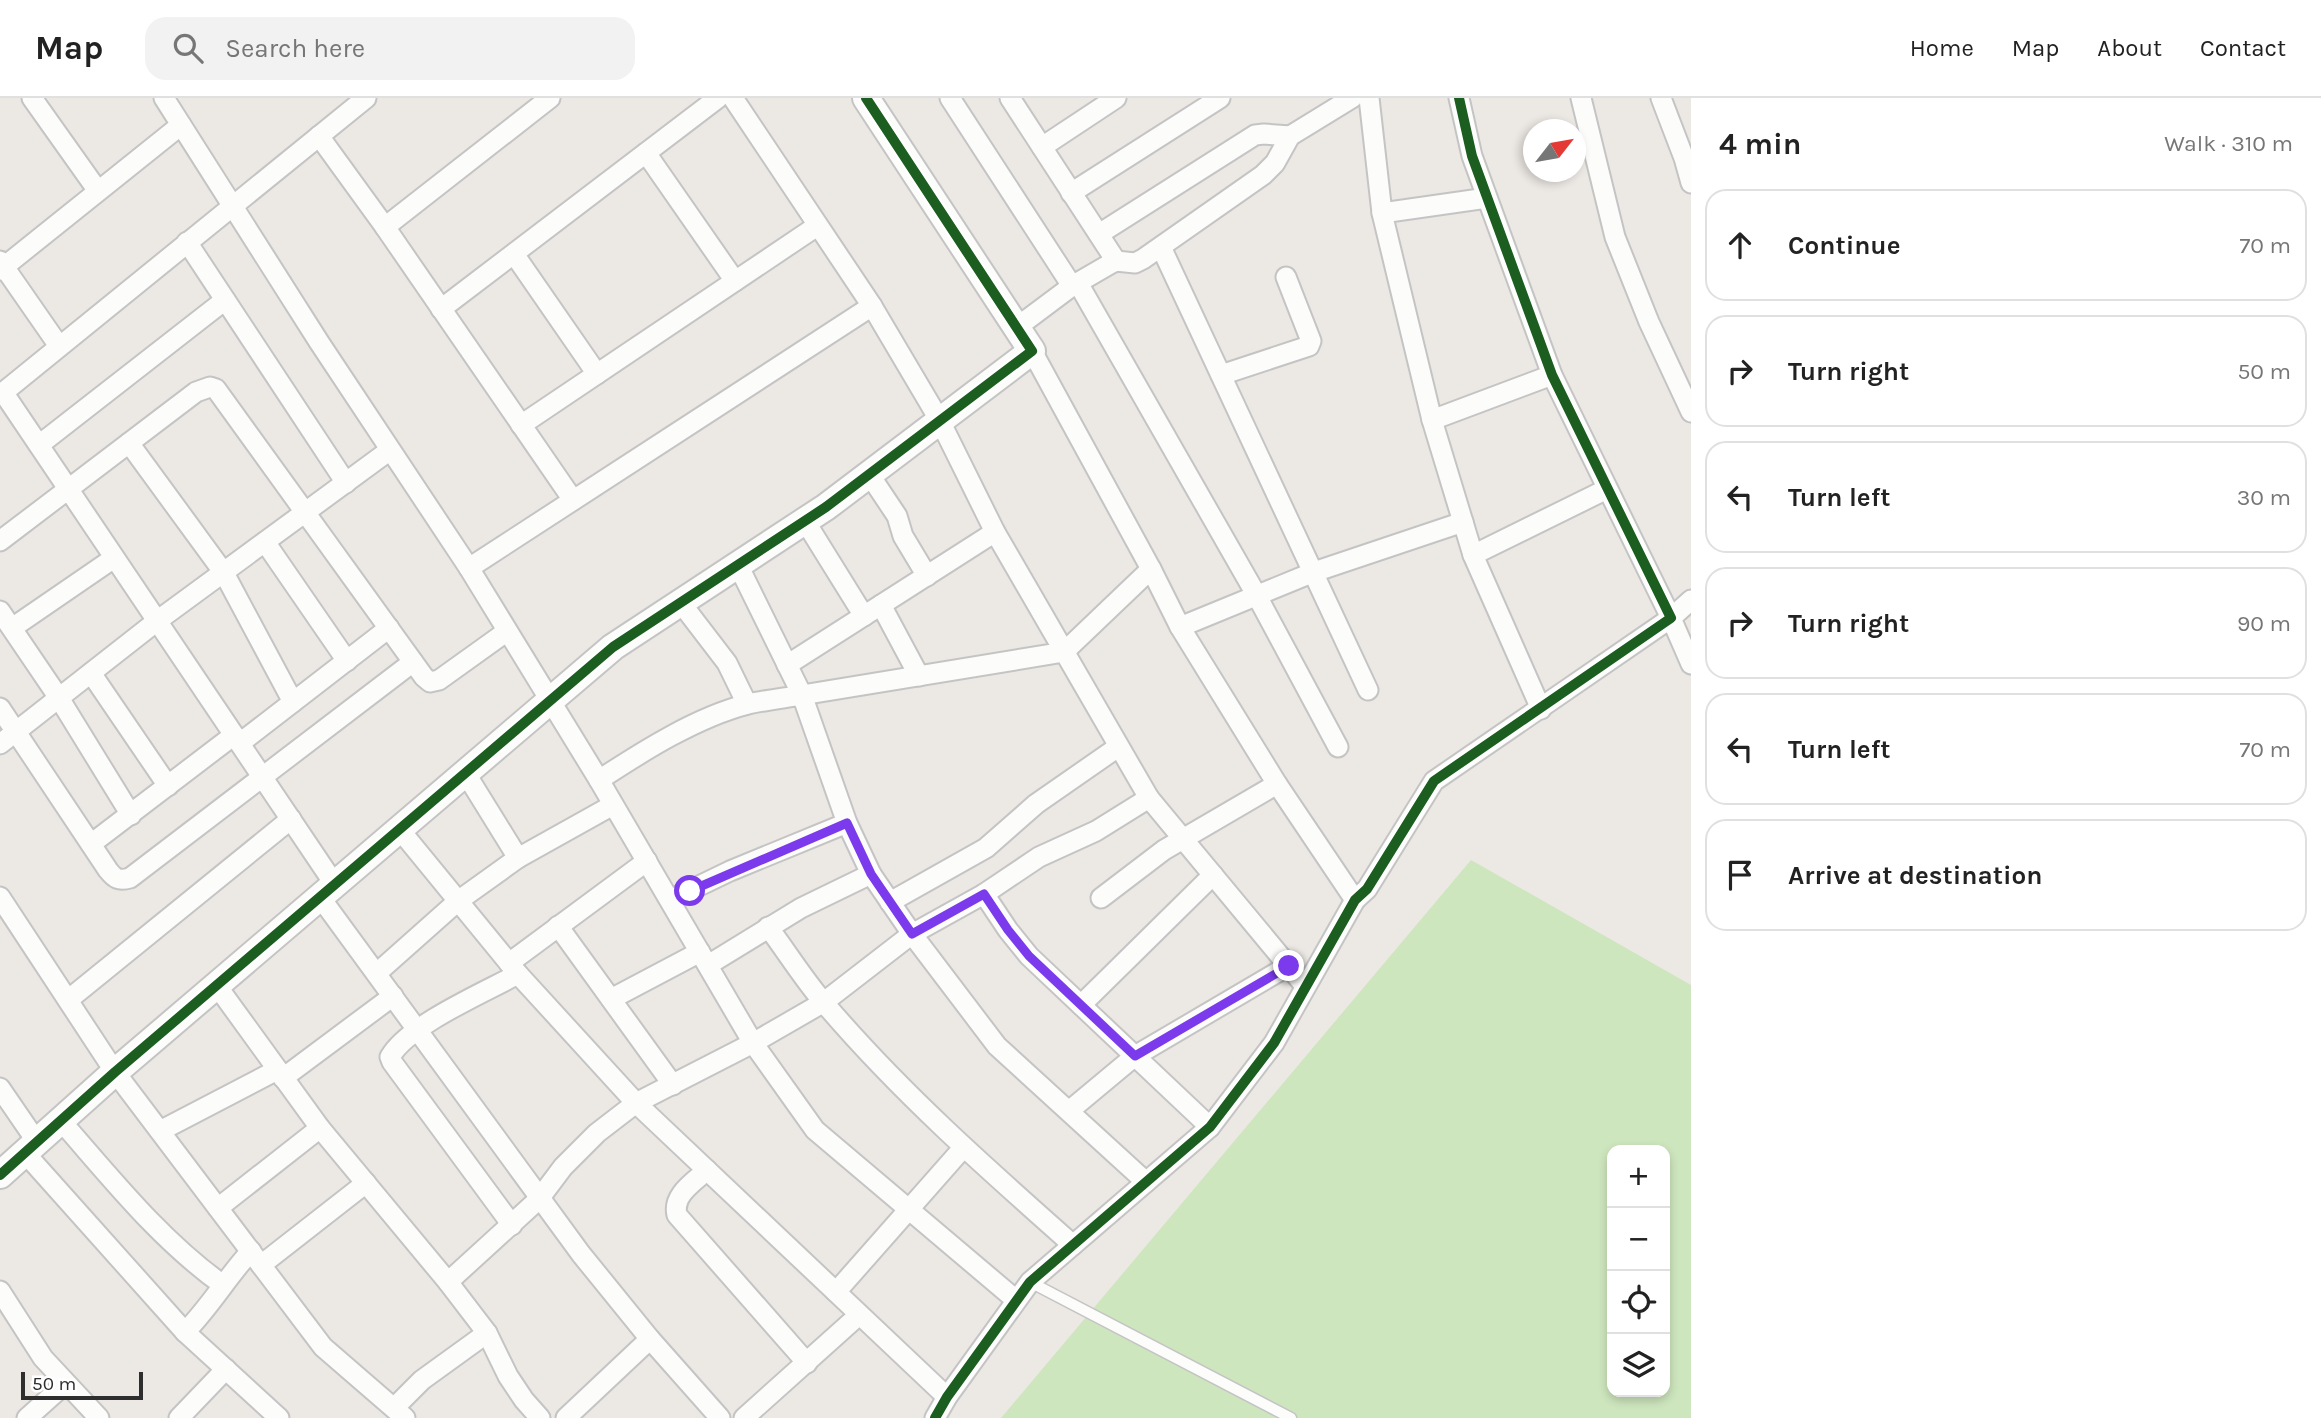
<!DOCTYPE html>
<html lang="en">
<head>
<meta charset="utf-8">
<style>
  body { margin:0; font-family:Karla,sans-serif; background:#f2f2f2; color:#222 }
  .controls { position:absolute; right:21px; bottom:21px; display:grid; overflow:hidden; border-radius:14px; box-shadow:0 4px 10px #0003 }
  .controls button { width:63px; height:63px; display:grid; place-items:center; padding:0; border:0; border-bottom:2px solid #e0e0e0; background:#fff; color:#222; font:35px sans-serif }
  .compass { position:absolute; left:1523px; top:21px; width:63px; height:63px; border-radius:50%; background:#fff; box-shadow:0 4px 10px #0003; rotate:59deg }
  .scale { position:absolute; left:21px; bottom:18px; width:122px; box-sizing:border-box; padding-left:7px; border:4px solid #2e2e2e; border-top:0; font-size:19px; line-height:24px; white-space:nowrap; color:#2e2e2e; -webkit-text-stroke:5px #fff; paint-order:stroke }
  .stop { position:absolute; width:21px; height:21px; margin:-16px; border:5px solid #7c3aed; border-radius:50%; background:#fff }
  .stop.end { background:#7c3aed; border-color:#fff; box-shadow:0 2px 7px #0008 }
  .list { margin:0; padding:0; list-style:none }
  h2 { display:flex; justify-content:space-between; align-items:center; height:91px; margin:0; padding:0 28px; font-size:30px }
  h2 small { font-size:23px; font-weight:400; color:#767676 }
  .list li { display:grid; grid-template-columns:46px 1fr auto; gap:21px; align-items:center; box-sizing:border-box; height:112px; margin:0 14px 14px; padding:0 14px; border:2px solid #e0e0e0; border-radius:21px }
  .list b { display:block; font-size:26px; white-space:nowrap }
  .list em { font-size:23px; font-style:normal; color:#767676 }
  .icon { flex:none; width:38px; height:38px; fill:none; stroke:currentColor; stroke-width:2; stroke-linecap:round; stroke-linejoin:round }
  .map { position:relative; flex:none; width:1691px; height:1320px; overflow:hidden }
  header { display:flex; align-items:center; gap:42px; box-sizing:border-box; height:98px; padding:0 35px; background:#fff; border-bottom:2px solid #e0e0e0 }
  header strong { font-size:33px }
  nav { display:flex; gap:38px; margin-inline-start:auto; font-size:24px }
  .search { width:490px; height:63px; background:#f2f2f2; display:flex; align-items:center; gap:18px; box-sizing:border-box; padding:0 24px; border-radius:21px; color:#767676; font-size:26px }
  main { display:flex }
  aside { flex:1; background:#fff }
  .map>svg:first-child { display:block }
  .green { fill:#cee6be; fill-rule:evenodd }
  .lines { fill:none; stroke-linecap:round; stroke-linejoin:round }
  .lane-casing { stroke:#c5c4c5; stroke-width:13 }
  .street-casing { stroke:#c5c4c5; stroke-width:23 }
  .secondary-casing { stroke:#c5c4c5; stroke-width:30 }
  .lane { stroke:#fcfcfb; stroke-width:10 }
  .street { stroke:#fcfcfb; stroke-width:19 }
  .secondary { stroke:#fcfcfb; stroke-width:26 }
  .cycleway-casing { stroke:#fff; stroke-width:15 }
  .cycleway { stroke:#1b5e20; stroke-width:10 }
  .route { stroke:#7c3aed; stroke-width:9 }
</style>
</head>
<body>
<header>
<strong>Map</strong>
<div class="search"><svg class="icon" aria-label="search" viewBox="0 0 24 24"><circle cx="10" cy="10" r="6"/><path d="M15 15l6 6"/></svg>Search here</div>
<nav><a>Home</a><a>Map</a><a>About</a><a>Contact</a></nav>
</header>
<main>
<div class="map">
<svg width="1691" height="1320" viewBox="0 0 1691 1320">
  <rect width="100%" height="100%" fill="#ece8e4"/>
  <!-- green -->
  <path class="green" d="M1471 762 1691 887V1320H1001ZM1612 1052H1665V1294H1612Z"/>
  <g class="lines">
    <!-- lane casing -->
    <g class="lane-casing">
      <path id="lane" d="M1030 1184 1291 1320"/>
    </g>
    <!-- street casing -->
    <g class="street-casing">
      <g id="street">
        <path d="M32 0 98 93"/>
        <path d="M164 0 319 244 469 470 599 682 753 945 815 1032 1016 1202"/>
        <path d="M733 0 872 208 940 323 995 434 1149 700 1305 888"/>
        <path d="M950 0 1072 188"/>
        <path d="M1010 0 1116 163"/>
        <path d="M1369 0 1382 115 1432 322 1473 457 1541 611"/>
        <path d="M1581 0 1615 139 1649 224 1691 314"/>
        <path d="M1661 0 1684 60 1691 85"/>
        <path d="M319 38 385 129 550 0"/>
        <path d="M1042 49 1116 0"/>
        <path d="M646 55 735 183"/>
        <path d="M1071 95 1220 0"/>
        <path d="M1382 115 1487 100"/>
        <path d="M385 129 573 402"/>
        <path d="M1099 136 1255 37 1264 36 1290 38"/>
        <path d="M187 144 346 385"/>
        <path d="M1161 149 1368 592"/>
        <path d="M514 156 597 276"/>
        <path d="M0 163 59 248"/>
        <path d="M0 172 181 27"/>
        <path d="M1078 185 1257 498 1338 649"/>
        <path d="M441 211 718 0"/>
        <path d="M1016 230 1072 188 1110 166 1116 163 1135 165 1143 161 1263 77 1275 65 1290 38 1352 0"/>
        <path d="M1032 253 1151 471"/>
        <path d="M1221 277 1309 248 1311 243 1286 179"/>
        <path d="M3 294 335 787"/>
        <path d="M0 297 366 0"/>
        <path d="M1432 322 1552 277"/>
        <path d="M521 327 817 128"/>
        <path d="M129 345 224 475 293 604"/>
        <path d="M39 347 225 202"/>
        <path d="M869 376 897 418 903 438 927 478"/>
        <path d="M805 423 864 518"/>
        <path d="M0 443 196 294 210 289 216 291 424 579 430 584 439 582 506 534"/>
        <path d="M265 444 347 563"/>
        <path d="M1473 457 1607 391"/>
        <path d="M738 467 802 597 1064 554 1151 471 1180 529 1314 474 1463 424"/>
        <path d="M469 470 872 208"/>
        <path d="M1691 502 1671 520 1691 566"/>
        <path d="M681 505 727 565 747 606"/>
        <path d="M881 507 919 578"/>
        <path d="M0 513 59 600 131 717"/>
        <path d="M1180 529 1277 686 1355 802"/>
        <path d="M12 530 114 460"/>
        <path d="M787 567 995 434"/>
        <path d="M91 575 168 688"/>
        <path d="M0 610 108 772C115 781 119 783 130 780L413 564"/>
        <path d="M240 645 389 530"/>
        <path d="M0 646 157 523 390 352"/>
        <path d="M466 676 518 760"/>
        <path d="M599 682C643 653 697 619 748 606 766 602 784 600 802 597L847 725 871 776 912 836 997 948 1146 1084"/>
        <path d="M400 732 518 876 636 1005 753 945 824 904 912 836 984 796 1039 759 1096 733 1149 700"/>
        <path d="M91 746 234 637"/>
        <path d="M984 796 1008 832 1029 858 1210 1029"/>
        <path d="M0 799 115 974 323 1249 405 1320"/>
        <path d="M320 799 581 1156 650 1241 720 1320"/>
        <path d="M1101 800 1164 752 1277 686"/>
        <path d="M670 802 730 773 847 725"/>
        <path d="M890 804 986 750 1036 706 1118 649"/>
        <path d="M558 828 673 987"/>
        <path d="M768 829C787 854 804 882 825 906 900 994 986 1070 1073 1147"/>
        <path d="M509 865 647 763"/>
        <path d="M708 867 801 810 871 776"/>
        <path d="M377 875 458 803 518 760 613 707"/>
        <path d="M217 888 320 1030 448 1184 487 1235 508 1278 524 1302 540 1320"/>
        <path d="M611 901 700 854"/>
        <path d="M68 902 291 721"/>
        <path d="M1081 907 1213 777"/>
        <path d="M283 980 393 898"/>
        <path d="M0 990 37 1044"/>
        <path d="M1069 1013 1135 958 1288 868"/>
        <path d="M61 1023C112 1081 160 1142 223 1187"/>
        <path d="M160 1033 277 972"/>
        <path d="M25 1055 185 1234 279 1320"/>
        <path d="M707 1072C694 1084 672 1097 677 1117L807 1265"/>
        <path d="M218 1110 320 1030"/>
        <path d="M512 1127 392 964 390 959C408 927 485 894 518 876"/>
        <path d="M261 1167 366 1085"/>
        <path d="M448 1184 539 1101 563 1069 597 1035 636 1005 947 1299"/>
        <path d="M0 1193 43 1260 99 1320"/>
        <path d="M836 1194 963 1050"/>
        <path d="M185 1234C210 1209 227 1179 251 1153"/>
        <path d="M394 1310 422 1282 487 1235"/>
        <path d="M27 1320 65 1286"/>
        <path d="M179 1320 226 1271"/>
        <path d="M566 1320 650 1241"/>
        <path d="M744 1320 859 1217"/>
        <path d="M935 1320 947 1299 1030 1184 1210 1029 1274 945 1355 802 1367 791 1434 683 1671 520 1552 277 1472 58 1459 0"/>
      </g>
    </g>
    <!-- secondary casing -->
    <g class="secondary-casing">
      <path id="secondary" d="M0 1077 115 974 613 549 826 409 1032 253 866 0"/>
    </g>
    <!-- lane -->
    <use href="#lane" class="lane"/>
    <!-- street -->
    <use href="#street" class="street"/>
    <!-- secondary -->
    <use href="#secondary" class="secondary"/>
    <!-- cycleway casing -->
    <g class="cycleway-casing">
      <g id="cycleway">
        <path d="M0 1077 115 974 613 549 826 409 1032 253 866 0"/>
        <path d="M935 1320 947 1299 1030 1184 1210 1029 1274 945 1355 802 1367 791 1434 683 1671 520 1552 277 1472 58 1459 0"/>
      </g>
    </g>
    <!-- cycleway -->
    <use href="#cycleway" class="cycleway"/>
  </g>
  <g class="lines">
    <!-- route -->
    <path class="route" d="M690 793 847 725 871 776 912 836 984 796 1008 832 1029 858 1135 958 1289 868"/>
  </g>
</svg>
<div class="controls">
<button>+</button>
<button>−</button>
<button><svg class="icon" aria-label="locate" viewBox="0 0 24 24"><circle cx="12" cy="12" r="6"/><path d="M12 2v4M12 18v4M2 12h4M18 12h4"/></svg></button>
<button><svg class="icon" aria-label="layers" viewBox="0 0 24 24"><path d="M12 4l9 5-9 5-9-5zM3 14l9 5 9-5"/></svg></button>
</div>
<svg class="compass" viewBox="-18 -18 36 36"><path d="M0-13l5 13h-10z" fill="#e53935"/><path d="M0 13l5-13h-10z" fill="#767676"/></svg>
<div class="scale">50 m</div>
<div class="stop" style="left:690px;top:793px"></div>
<div class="stop end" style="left:1289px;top:868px"></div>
</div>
<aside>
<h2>4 min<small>Walk · 310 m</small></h2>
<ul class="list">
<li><svg class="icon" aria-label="ahead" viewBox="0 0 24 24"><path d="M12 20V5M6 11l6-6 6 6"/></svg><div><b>Continue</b></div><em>70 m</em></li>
<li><svg class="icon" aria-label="right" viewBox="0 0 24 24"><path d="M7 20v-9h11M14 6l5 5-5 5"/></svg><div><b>Turn right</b></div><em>50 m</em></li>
<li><svg class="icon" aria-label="left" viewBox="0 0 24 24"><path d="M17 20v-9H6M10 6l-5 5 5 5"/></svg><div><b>Turn left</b></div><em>30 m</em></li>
<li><svg class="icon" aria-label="right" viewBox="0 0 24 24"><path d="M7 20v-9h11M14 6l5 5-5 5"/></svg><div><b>Turn right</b></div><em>90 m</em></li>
<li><svg class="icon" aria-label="left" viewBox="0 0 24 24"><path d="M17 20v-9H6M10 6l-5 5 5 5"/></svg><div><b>Turn left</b></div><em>70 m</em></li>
<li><svg class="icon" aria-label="arrive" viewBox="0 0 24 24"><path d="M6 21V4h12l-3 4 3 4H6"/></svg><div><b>Arrive at destination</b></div></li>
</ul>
</aside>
</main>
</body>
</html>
